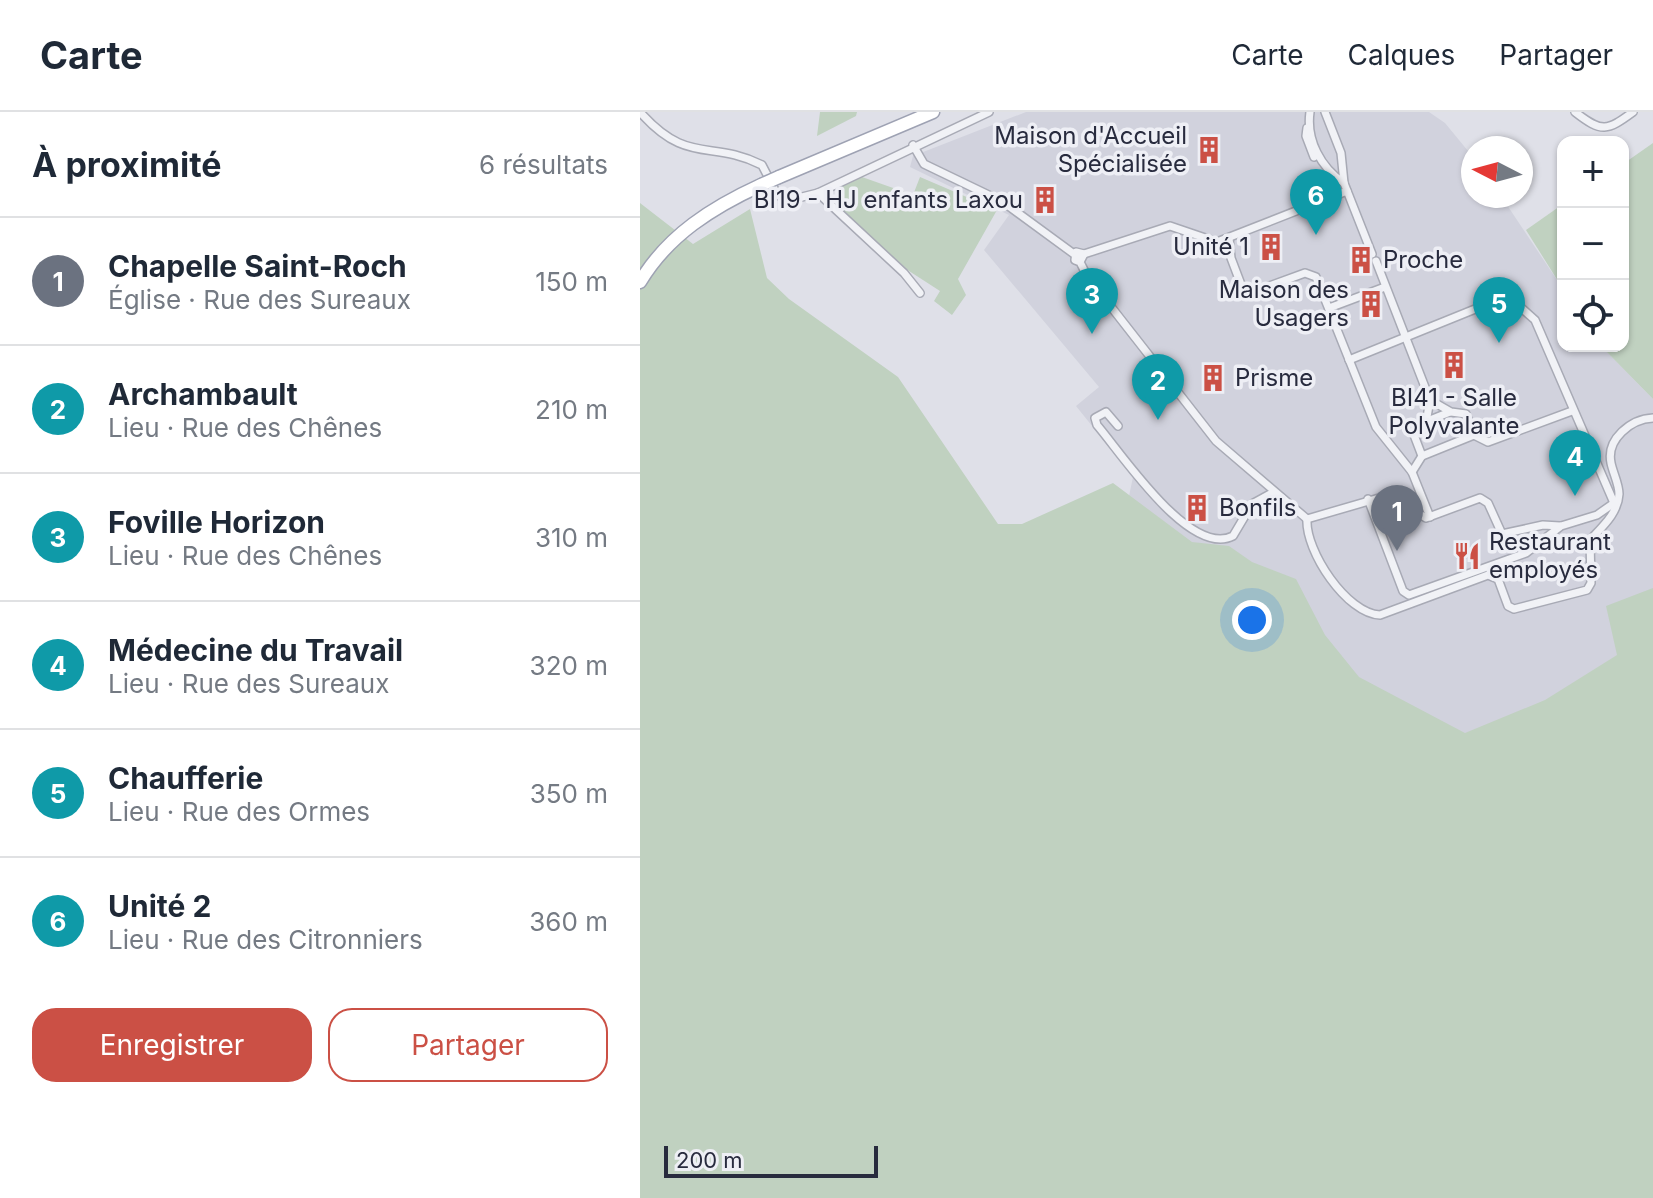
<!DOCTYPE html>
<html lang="fr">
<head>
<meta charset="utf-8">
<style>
  body { margin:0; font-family:Inter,sans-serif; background:#f6f6f7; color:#1f2937 }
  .controls { position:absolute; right:24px; top:24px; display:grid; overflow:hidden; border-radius:16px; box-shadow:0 2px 6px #0004 }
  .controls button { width:72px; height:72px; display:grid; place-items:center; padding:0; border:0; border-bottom:2px solid #e0e1e3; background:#fff; color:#1f2937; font:40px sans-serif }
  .compass { position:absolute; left:821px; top:24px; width:72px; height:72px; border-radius:50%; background:#fff; box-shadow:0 2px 6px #0004; rotate:276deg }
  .scale { position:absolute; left:24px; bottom:20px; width:214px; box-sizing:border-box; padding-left:8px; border:4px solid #282b3e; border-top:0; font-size:22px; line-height:28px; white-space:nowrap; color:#282b3e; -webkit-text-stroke:6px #eeeff5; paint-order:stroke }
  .you { position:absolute; left:612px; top:508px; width:28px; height:28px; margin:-20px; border:6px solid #fff; border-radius:50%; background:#1a73e8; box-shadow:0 0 0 12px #1a73e833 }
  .badge { display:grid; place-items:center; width:52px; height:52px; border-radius:50%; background:#cb5045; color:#fff; font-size:26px; font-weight:700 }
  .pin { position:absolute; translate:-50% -66px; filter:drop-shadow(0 2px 4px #0008) }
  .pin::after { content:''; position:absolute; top:42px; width:28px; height:24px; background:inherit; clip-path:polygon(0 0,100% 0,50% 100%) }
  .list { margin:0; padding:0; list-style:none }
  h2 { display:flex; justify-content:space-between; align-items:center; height:104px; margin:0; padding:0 32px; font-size:34px }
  h2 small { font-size:26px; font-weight:400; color:#747a83 }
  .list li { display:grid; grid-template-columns:52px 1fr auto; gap:24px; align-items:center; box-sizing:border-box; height:128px; padding:0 32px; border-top:2px solid #e0e1e3 }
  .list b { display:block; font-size:30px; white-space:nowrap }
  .list p { margin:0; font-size:26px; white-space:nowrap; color:#747a83 }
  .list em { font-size:26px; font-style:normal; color:#747a83 }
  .actions { display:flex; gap:16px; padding:24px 32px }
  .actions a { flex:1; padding:18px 0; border:2px solid #cb5045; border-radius:24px; text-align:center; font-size:28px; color:#cb5045 }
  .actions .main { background:#cb5045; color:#fff }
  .icon { flex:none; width:44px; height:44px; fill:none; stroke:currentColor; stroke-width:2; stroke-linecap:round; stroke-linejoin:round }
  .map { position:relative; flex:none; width:1013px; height:1086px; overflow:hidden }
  header { display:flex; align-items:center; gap:48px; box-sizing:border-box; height:112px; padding:0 40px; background:#fff; border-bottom:2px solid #e0e1e3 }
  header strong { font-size:38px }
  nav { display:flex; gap:44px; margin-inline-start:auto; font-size:28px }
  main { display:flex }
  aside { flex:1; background:#fff }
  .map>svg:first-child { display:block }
  .built { fill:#d1d2dd }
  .green { fill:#c0d1c0 }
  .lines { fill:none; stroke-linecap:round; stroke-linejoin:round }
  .minor-casing { stroke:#a8aab5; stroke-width:10 }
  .primary-casing { stroke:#9ea2b3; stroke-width:15 }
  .minor { stroke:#f1f2f6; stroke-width:7 }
  .primary { stroke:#fff; stroke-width:12 }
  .primary-bridge-casing { stroke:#9ea2b3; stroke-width:15; stroke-linecap:butt }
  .primary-bridge { stroke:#fff; stroke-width:12 }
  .labels { text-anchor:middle; stroke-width:7; stroke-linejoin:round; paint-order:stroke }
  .poi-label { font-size:24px; fill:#282b3e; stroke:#eeeff5; text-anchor:end }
</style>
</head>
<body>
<header>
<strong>Carte</strong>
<nav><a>Carte</a><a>Calques</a><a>Partager</a></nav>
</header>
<main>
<aside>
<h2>À proximité<small>6 résultats</small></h2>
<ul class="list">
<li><span class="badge" style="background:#6b7280">1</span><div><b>Chapelle Saint-Roch</b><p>Église · Rue des Sureaux</p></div><em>150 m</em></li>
<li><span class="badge" style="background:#0f9aa8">2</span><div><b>Archambault</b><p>Lieu · Rue des Chênes</p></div><em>210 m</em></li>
<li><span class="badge" style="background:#0f9aa8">3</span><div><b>Foville Horizon</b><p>Lieu · Rue des Chênes</p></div><em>310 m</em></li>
<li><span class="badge" style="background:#0f9aa8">4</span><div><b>Médecine du Travail</b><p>Lieu · Rue des Sureaux</p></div><em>320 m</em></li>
<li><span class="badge" style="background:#0f9aa8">5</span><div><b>Chaufferie</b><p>Lieu · Rue des Ormes</p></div><em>350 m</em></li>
<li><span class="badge" style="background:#0f9aa8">6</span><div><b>Unité 2</b><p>Lieu · Rue des Citronniers</p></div><em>360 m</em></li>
</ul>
<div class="actions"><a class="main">Enregistrer</a><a>Partager</a></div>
</aside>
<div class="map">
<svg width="1013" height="1086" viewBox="0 0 1013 1086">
  <rect width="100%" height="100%" fill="#dfe0e8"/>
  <!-- built -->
  <path class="built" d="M386 0H789L805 11 833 45V84H861L923 177V234H961L1013 287V628L871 698 488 389 493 365 436 294 459 275 344 138 369 103 270 55 273 44Z"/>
  <!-- green -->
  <g class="green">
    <path d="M180 0H217L216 4 177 24Z"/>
    <path d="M1013 31V287L961 234H983V52Z"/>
    <path d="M222 65 273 83 280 65 357 98 318 167 326 183 312 203 294 189 300 179 269 159 196 94 194 87 202 74Z"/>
    <path d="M0 91 53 132 110 97 127 166 149 187 258 265 358 412H382L473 371 552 430 589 434 612 450 656 467 685 523 719 565 825 621 905 588 977 543 966 494 1013 476V1086H0Z"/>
    <path d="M923 92V177L886 118Z"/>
  </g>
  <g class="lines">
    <!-- minor casing -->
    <g class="minor-casing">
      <g id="minor">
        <path d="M0 0C48 54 70 27 122 53L137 82 146 89 178 81 349 0"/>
        <path d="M670 0C666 28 681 56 704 71"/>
        <path d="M685 0 701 41 704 71 732 142"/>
        <path d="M935 0C962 21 967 19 993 0"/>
        <path d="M667 16 666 24 674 45"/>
        <path d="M273 33 284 52 363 90 434 142"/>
        <path d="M178 81 264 161 280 181"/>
        <path d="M589 126 591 146 605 183 665 161 676 165 736 315 772 360 790 405"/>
        <path d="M444 142 530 114 577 130 707 79"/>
        <path d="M736 149 790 288"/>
        <path d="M440 150 444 142 436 140 435 148 440 150 447 164 576 329 667 407"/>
        <path d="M689 196 745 175"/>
        <path d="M709 248 855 189 877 192 895 208 974 391"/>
        <path d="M785 310 810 300"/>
        <path d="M478 314 466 300 455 306 457 313C482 342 550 446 593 424L612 392 634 380"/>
        <path d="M834 323 848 330 932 299"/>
        <path d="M782 344 774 323 787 305 790 288"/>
        <path d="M772 360 782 344 834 323 826 302 811 300 790 288"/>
        <path d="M728 387 763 479 769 483 886 441 921 414 957 403 974 391"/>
        <path d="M667 407C665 439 707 502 740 503L848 463 858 467 868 494 874 497 947 478 951 471 950 428C963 414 978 401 979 382 979 372 973 361 971 351 966 327 991 307 1013 306"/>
        <path d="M667 407 739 386 760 390 786 406 840 386 848 391 862 422 903 413 920 414"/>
      </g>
    </g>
    <!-- primary casing -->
    <g class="primary-casing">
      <g id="primary">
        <path d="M139 65 293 0"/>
        <path d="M0 170C28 123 73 95 121 73"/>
      </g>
    </g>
    <!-- minor -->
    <use href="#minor" class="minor"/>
    <!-- primary -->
    <use href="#primary" class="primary"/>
    <!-- primary-bridge casing -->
    <g class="primary-bridge-casing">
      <path id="primary-bridge" d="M121 73 139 65"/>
    </g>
    <!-- primary-bridge -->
    <use href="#primary-bridge" class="primary-bridge"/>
  </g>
  <!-- icons -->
  <defs>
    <g id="building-bare" transform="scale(2.16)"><path d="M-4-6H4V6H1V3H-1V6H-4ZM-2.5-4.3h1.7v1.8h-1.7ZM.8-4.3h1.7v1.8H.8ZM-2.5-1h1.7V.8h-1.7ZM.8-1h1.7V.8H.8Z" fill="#cb5045" stroke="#eeeff5" stroke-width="2.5" paint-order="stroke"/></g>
    <g id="restaurant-bare" transform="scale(2.16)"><path d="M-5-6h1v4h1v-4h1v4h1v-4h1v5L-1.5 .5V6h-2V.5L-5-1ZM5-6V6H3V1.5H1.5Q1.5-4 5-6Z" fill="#cb5045" stroke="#eeeff5" stroke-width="2.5" paint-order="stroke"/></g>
  </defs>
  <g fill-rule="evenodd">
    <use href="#building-bare" x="569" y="38"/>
    <use href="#building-bare" x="405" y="88"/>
    <use href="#building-bare" x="631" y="135"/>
    <use href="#building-bare" x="721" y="148"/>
    <use href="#building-bare" x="731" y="192"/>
    <use href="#building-bare" x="814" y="253"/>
    <use href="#building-bare" x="573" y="266"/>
    <use href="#building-bare" x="557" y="396"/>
    <use href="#restaurant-bare" x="827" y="444"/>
  </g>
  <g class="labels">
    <!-- poi labels -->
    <g class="poi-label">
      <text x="547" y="32">Maison d'Accueil<tspan x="547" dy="28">Spécialisée</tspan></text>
      <text x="383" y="96">BI19 - HJ enfants Laxou</text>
      <text x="609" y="143">Unité 1</text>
      <text x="743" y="156" text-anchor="start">Proche</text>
      <text x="709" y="186">Maison des<tspan x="709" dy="28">Usagers</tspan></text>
      <text x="595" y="274" text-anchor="start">Prisme</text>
      <text x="814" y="294" text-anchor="middle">BI41 - Salle<tspan x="814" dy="28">Polyvalante</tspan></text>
      <text x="579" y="404" text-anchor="start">Bonfils</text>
      <text x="849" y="438" text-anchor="start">Restaurant<tspan x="849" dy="28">employés</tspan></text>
    </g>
  </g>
</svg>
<div class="controls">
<button>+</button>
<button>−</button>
<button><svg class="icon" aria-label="locate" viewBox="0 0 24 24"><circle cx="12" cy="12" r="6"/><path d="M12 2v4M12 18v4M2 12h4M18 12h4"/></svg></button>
</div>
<svg class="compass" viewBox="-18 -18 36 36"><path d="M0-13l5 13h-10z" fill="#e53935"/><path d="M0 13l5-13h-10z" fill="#747a83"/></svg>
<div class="scale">200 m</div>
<div class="you"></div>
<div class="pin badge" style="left:757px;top:439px;background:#6b7280">1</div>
<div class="pin badge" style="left:518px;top:308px;background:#0f9aa8">2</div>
<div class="pin badge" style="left:452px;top:222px;background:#0f9aa8">3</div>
<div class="pin badge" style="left:935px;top:384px;background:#0f9aa8">4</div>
<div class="pin badge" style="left:859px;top:231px;background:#0f9aa8">5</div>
<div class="pin badge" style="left:676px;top:123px;background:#0f9aa8">6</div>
</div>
</main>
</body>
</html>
